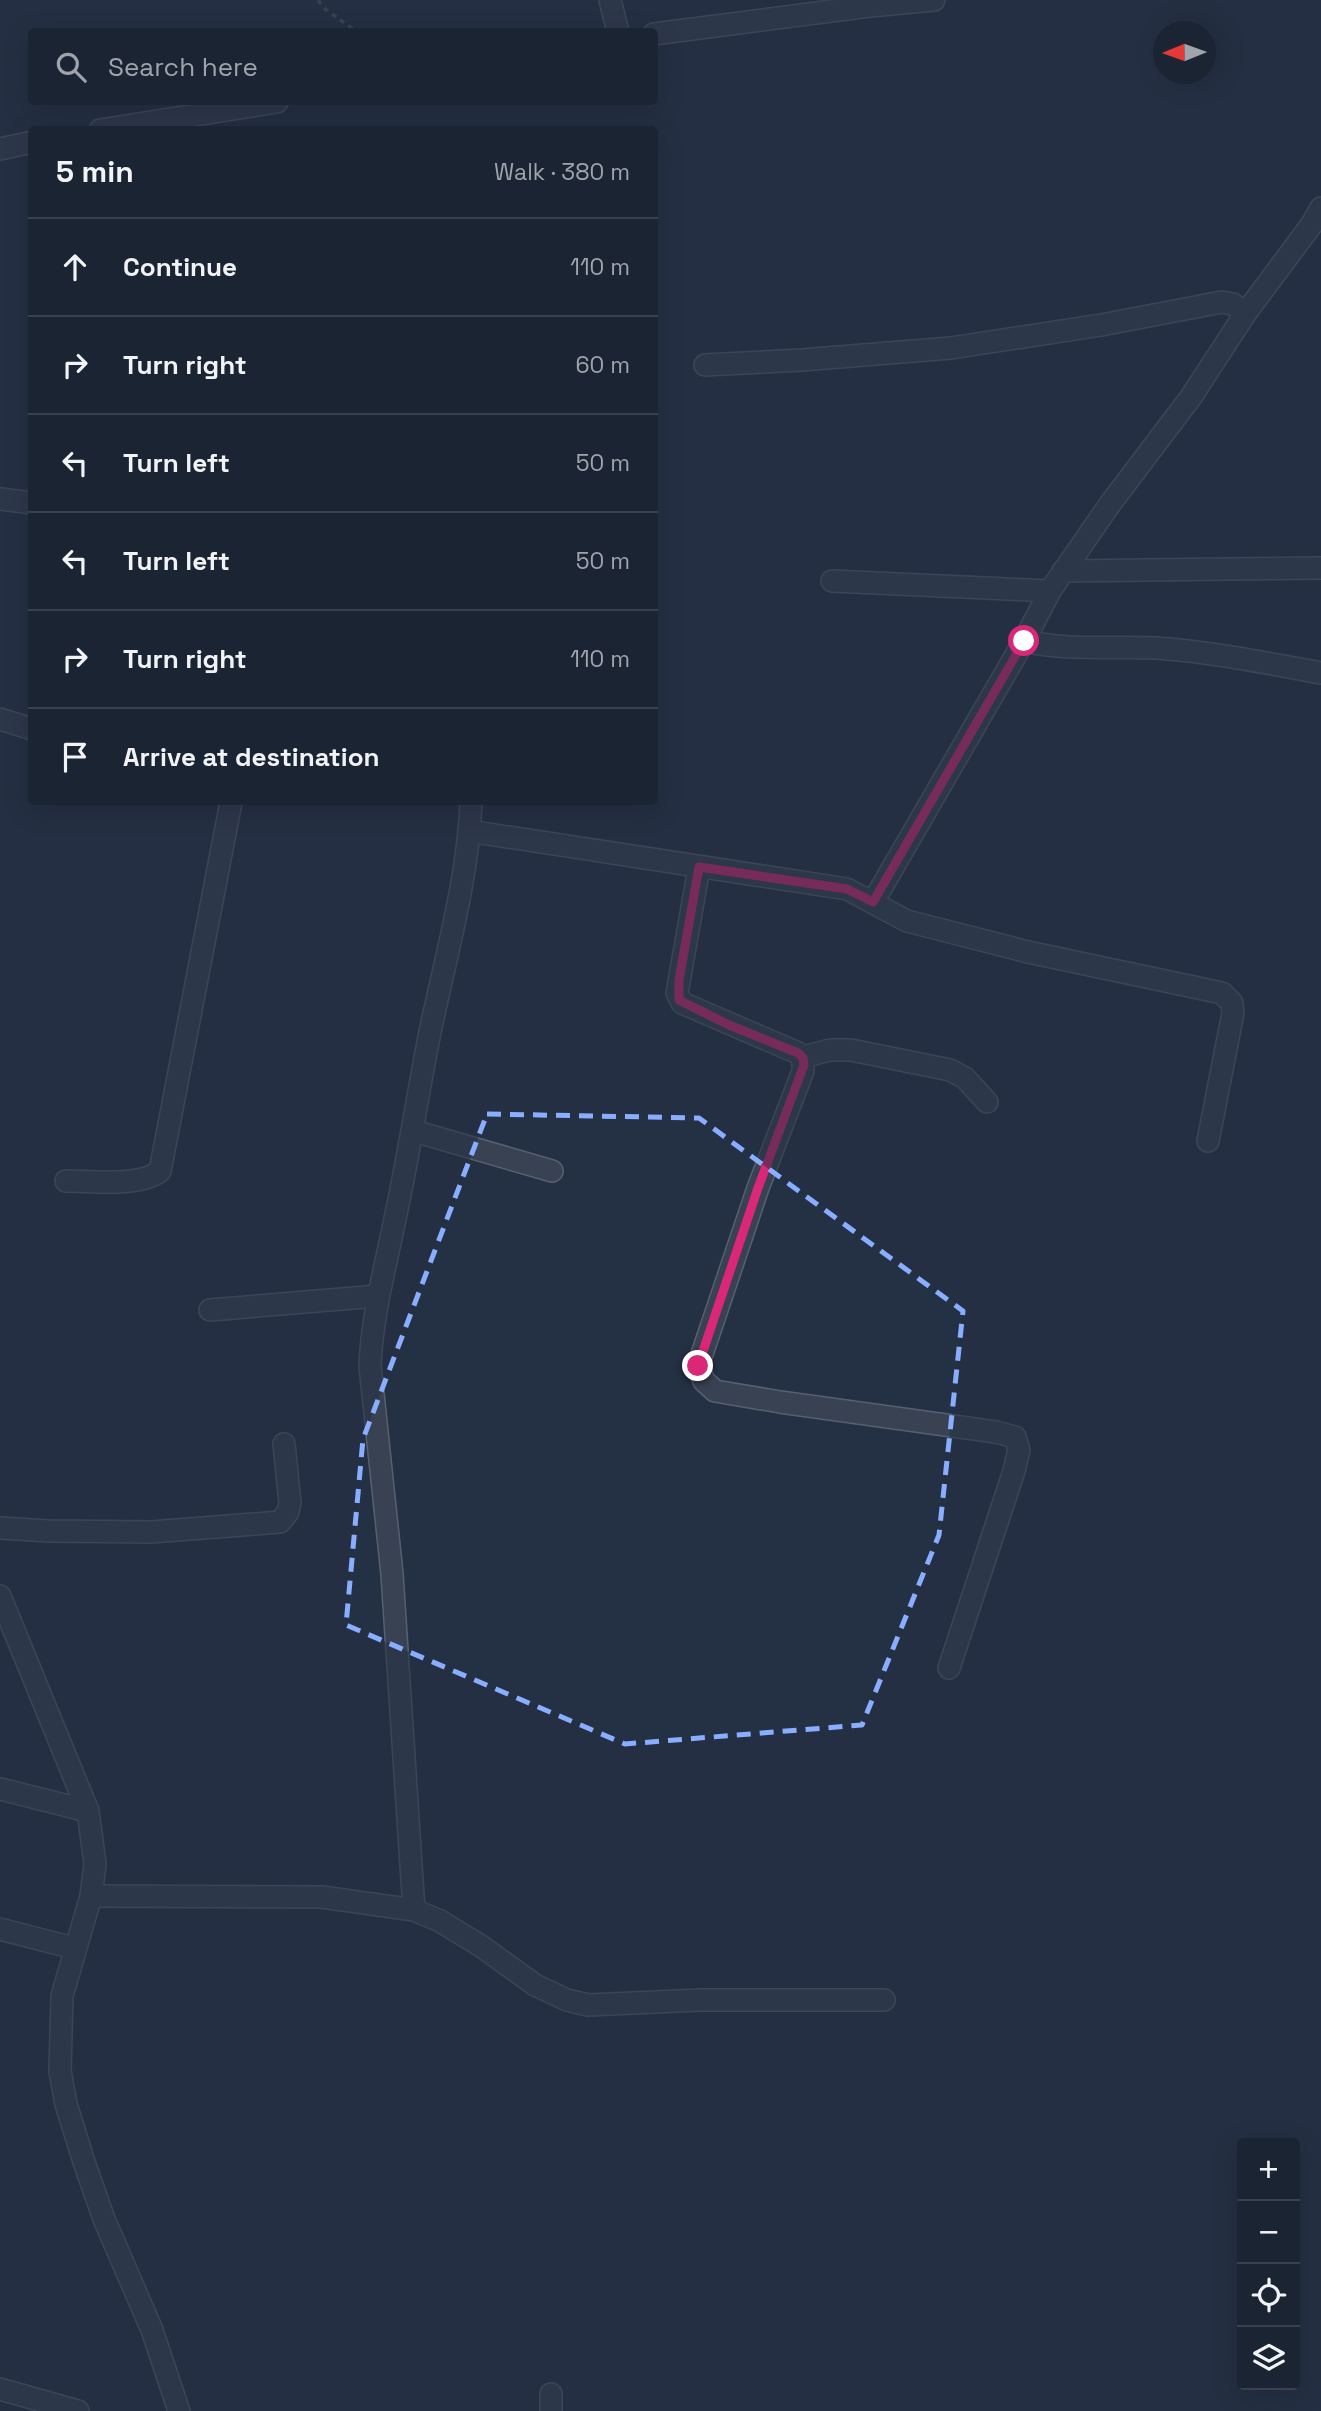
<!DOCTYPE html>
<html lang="en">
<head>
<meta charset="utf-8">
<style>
  body { margin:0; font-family:"Space Grotesk",sans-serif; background:#28303f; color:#f1f3f6 }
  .controls { position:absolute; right:21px; bottom:21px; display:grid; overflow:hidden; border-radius:7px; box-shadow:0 7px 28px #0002 }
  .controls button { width:63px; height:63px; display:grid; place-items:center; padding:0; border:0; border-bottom:2px solid #39414e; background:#1b2433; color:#f1f3f6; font:35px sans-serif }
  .compass { position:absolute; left:1153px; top:21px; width:63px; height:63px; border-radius:50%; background:#1b2433; box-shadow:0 7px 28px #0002; rotate:269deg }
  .stop { position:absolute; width:21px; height:21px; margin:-16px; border:5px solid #db2777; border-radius:50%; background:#fff }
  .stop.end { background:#db2777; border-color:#fff; box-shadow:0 2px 7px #0008 }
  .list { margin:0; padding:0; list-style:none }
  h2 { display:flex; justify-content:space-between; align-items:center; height:91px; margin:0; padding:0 28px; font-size:30px }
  h2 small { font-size:23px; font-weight:400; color:#a0a4ac }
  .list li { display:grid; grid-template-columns:46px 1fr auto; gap:21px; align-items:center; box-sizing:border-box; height:98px; padding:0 28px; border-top:2px solid #39414e }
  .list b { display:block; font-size:26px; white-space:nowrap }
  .list em { font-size:23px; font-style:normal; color:#a0a4ac }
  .icon { flex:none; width:38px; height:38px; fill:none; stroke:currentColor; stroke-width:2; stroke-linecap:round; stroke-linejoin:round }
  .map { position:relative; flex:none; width:1321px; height:2411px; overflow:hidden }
  .search { position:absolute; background:#1b2433; box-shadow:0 7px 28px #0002; left:28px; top:28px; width:630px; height:77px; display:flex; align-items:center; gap:18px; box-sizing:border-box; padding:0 24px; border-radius:7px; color:#a0a4ac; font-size:26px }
  .panel { position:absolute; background:#1b2433; box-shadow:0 7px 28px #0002; left:28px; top:126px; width:630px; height:679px; border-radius:7px }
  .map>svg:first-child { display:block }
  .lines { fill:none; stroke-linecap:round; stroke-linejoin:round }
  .minor-casing { stroke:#576070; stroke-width:24 }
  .path { stroke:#455c61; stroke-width:3.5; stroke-dasharray:5 5; stroke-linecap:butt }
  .minor { stroke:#394253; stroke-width:21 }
  .route { stroke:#db2777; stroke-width:9 }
  .marked { fill:none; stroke:#89aeff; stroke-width:5; stroke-dasharray:14 9; stroke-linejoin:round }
</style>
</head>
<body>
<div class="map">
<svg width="1321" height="2411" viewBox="0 0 1321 2411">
  <rect width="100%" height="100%" fill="#243044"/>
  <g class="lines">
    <!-- minor casing -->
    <g class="minor-casing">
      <g id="minor">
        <path d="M610 0 618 32"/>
        <path d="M654 34 870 6 934 0"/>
        <path d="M100 130 277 102"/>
        <path d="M0 149 32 142"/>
        <path d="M705 365 802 360 951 348 1101 325 1222 302 1233 304 1245 314"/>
        <path d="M0 499 32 503"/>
        <path d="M1063 571 1321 568"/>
        <path d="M832 581 1050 591"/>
        <path d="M1024 641C1069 651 1112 646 1157 648 1212 652 1267 663 1321 673"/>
        <path d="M0 719 32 729"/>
        <path d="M469 831 847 889 907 921 1028 952 1222 993 1232 1003 1233 1013 1208 1141"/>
        <path d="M699 868 677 993 682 1003 798 1053 803 1057 830 1050H851L950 1070 965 1078 987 1102"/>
        <path d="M873 902 1024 641 1050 591 1110 504 1191 397 1245 314 1312 224 1321 208"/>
        <path d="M803 1057V1071L758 1188 698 1366 704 1381 715 1391 780 1402 996 1432 1015 1437 1019 1450 1014 1471 949 1668"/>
        <path d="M414 1131 552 1171"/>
        <path d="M66 1181C91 1181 141 1187 160 1171L231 802"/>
        <path d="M210 1310 378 1296"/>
        <path d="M0 1528 49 1531 151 1532 280 1522 288 1512 290 1503 284 1444"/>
        <path d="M0 1596 88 1811 95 1864 91 1896 62 1996 60 2071 66 2104 84 2162 104 2219 152 2330 179 2411"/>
        <path d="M0 1789 88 1811"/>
        <path d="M91 1896 322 1897 414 1910 440 1921 481 1946 535 1985 567 2000 588 2005 700 2000H884"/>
        <path d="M414 1910 392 1574 370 1366C372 1314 386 1265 396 1214 409 1154 418 1092 430 1032 446 955 468 880 471 802"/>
        <path d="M0 1929 74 1948"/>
        <path d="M0 2389 78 2411"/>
        <path d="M551 2394V2411"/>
      </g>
    </g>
    <!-- path -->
    <path class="path" d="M318 0 325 9 357 32"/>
    <!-- minor -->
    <use href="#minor" class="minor"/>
  </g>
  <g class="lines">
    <!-- route -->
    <path class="route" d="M698 1366 758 1188 804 1065 803 1058 798 1053 729 1025 679 1000V980L699 867 847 889 873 902 1024 641"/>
  </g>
  <!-- marked area -->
  <path d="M0 0H1321V2411H0ZM487 1114 699 1118 963 1311 939 1535 862 1725 625 1744 346 1625 363 1439Z" fill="#243044" fill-opacity=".55" fill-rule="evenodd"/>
  <path class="marked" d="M487 1114 699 1118 963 1311 939 1535 862 1725 625 1744 346 1625 363 1439Z"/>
</svg>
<div class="controls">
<button>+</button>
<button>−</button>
<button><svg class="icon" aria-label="locate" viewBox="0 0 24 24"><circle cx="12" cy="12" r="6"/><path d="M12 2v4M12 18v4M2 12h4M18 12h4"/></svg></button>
<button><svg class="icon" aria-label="layers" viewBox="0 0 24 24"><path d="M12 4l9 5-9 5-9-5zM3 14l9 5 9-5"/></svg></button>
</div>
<svg class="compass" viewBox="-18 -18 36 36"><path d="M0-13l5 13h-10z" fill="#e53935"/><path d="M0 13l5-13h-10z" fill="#a0a4ac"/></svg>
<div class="stop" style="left:1024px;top:641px"></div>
<div class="stop end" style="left:698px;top:1366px"></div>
<div class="search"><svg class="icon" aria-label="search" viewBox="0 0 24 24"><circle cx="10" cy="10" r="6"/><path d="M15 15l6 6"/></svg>Search here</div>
<section class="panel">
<h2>5 min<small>Walk · 380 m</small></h2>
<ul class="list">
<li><svg class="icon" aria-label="ahead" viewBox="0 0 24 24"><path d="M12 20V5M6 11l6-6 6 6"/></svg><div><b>Continue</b></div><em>110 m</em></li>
<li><svg class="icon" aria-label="right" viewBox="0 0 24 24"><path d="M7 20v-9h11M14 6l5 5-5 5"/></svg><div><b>Turn right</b></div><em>60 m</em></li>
<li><svg class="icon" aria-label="left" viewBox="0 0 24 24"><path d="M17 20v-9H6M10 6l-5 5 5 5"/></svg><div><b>Turn left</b></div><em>50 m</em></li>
<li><svg class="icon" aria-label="left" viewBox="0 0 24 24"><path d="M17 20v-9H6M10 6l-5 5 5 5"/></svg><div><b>Turn left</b></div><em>50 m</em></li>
<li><svg class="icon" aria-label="right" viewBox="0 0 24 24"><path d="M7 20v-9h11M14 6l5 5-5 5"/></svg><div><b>Turn right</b></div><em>110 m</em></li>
<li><svg class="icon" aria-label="arrive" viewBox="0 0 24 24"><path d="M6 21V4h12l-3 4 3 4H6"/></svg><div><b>Arrive at destination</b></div></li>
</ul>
</section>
</div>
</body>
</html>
